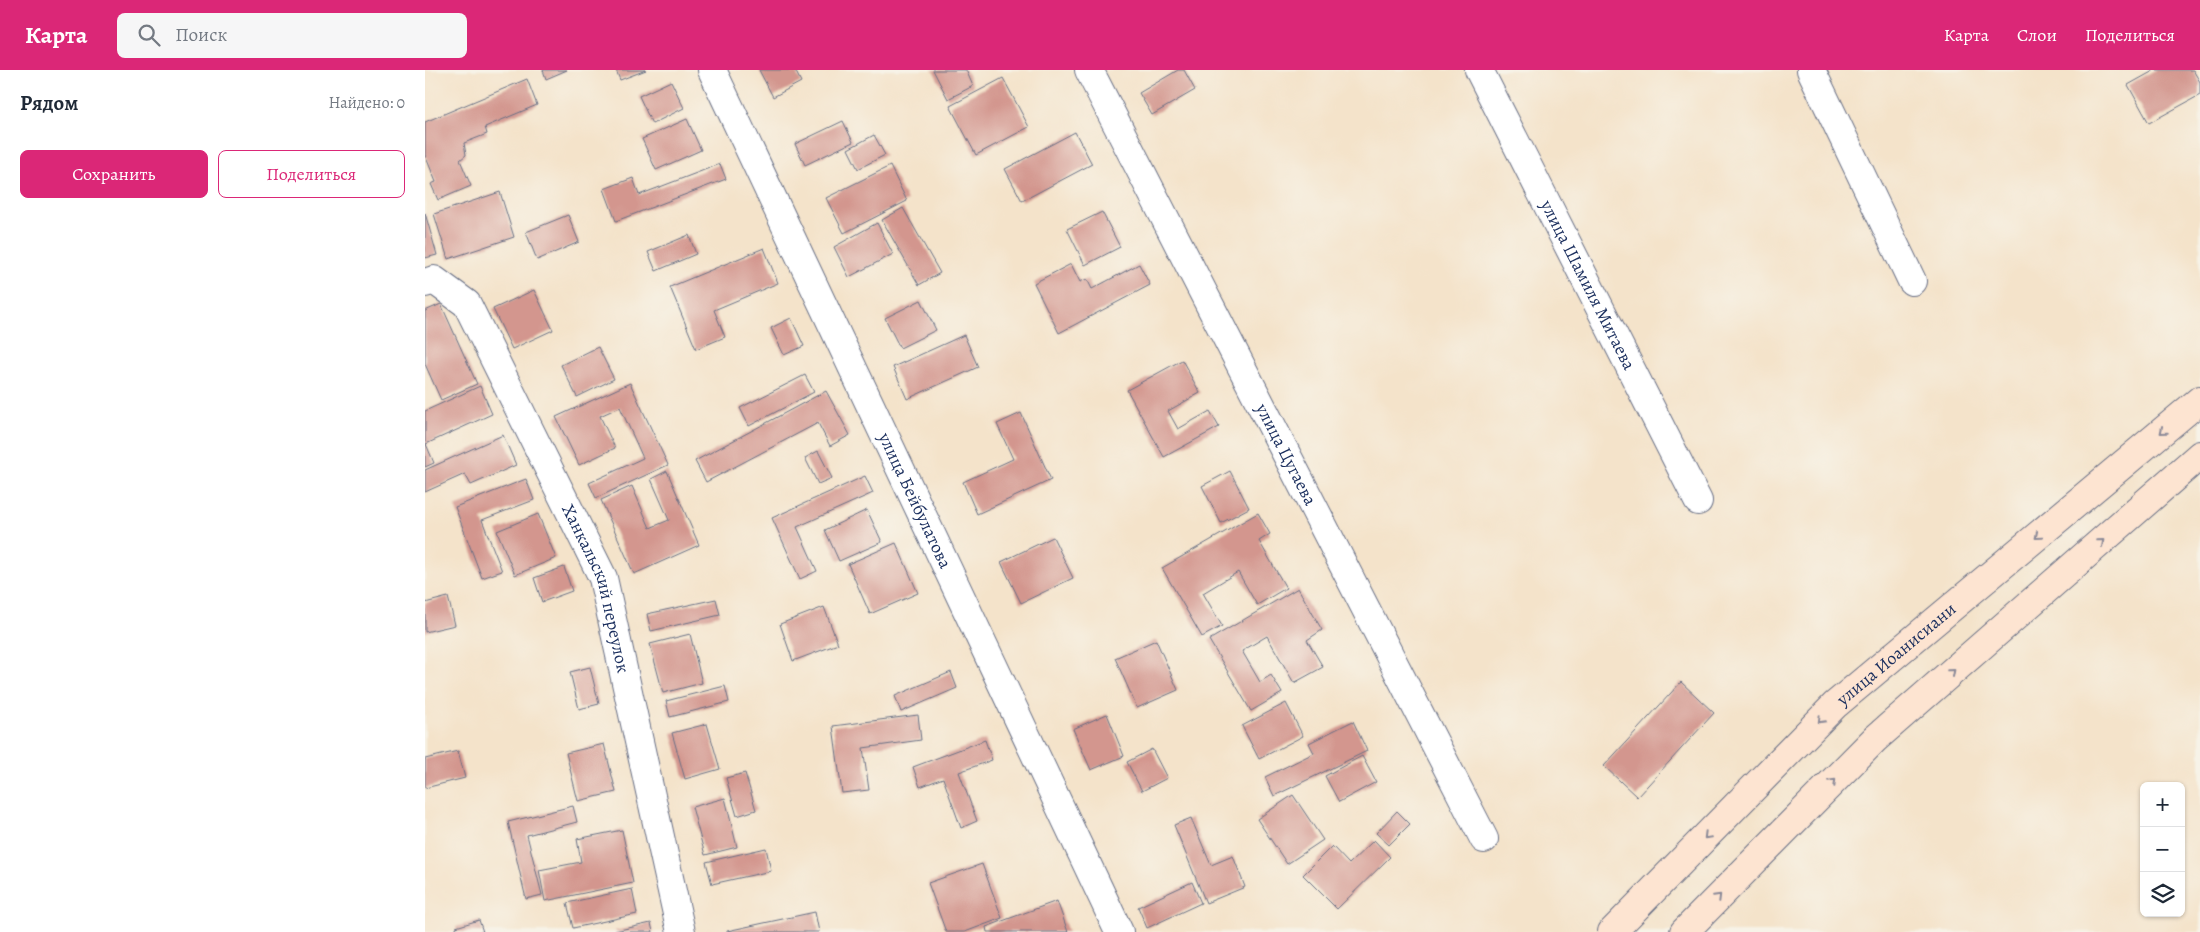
<!DOCTYPE html>
<html lang="ru">
<head>
<meta charset="utf-8">
<style>
  body { margin:0; font-family:Alegreya,serif; background:#f6f6f7; color:#1f2937 }
  .controls { position:absolute; right:15px; bottom:15px; display:grid; overflow:hidden; border-radius:8px; box-shadow:0 1px 4px #0004 }
  .controls button { width:45px; height:45px; display:grid; place-items:center; padding:0; border:0; border-bottom:1px solid #e0e1e3; background:#fff; color:#1f2937; font:25px sans-serif }
  .list { margin:0; padding:0; list-style:none }
  h2 { display:flex; justify-content:space-between; align-items:center; height:65px; margin:0; padding:0 20px; font-size:21px }
  h2 small { font-size:16px; font-weight:400; color:#747a83 }
  .actions { display:flex; gap:10px; padding:15px 20px }
  .actions a { flex:1; padding:11px 0; border:1px solid #db2777; border-radius:8px; text-align:center; font-size:18px; color:#db2777 }
  .actions .main { background:#db2777; color:#fff }
  .icon { flex:none; width:28px; height:28px; fill:none; stroke:currentColor; stroke-width:2; stroke-linecap:round; stroke-linejoin:round }
  .map { position:relative; flex:none; width:1775px; height:862px; overflow:hidden }
  header { display:flex; align-items:center; gap:30px; box-sizing:border-box; height:70px; padding:0 25px; background:#db2777; color:#fff }
  header strong { font-size:24px }
  nav { display:flex; gap:28px; margin-inline-start:auto; font-size:18px }
  .search { width:350px; height:45px; background:#f6f6f7; display:flex; align-items:center; gap:12px; box-sizing:border-box; padding:0 18px; border-radius:8px; color:#747a83; font-size:19px }
  main { display:flex }
  aside { flex:1; background:#fff }
  .map>svg:first-child { display:block }
  .building { fill:#d3968e }
  .lines { fill:none; stroke-linecap:round; stroke-linejoin:round }
  .minor-casing { stroke:#676e84; stroke-width:30 }
  .secondary-casing { stroke:#676e84; stroke-width:30 }
  .minor { stroke:#fff; stroke-width:28 }
  .secondary { stroke:#fde4d1; stroke-width:28 }
  .oneway { stroke:#8c8a98 }
  .labels { text-anchor:middle; stroke-width:4; stroke-linejoin:round; paint-order:stroke }
  .street-label { font-size:18px; fill:#1b2f5e; stroke:#f7f3e8 }
</style>
</head>
<body>
<header>
<strong>Карта</strong>
<div class="search"><svg class="icon" aria-label="search" viewBox="0 0 24 24"><circle cx="10" cy="10" r="6"/><path d="M15 15l6 6"/></svg>Поиск</div>
<nav><a>Карта</a><a>Слои</a><a>Поделиться</a></nav>
</header>
<main>
<aside>
<h2>Рядом<small>Найдено: 0</small></h2>
<ul class="list">
</ul>
<div class="actions"><a class="main">Сохранить</a><a>Поделиться</a></div>
</aside>
<div class="map">
<svg width="1775" height="862" viewBox="0 0 1775 862">
  <rect width="100%" height="100%" fill="#f7f3e8"/>
  <filter id="ink" filterUnits="userSpaceOnUse"><feTurbulence type="fractalNoise" baseFrequency=".02" numOctaves="2"/><feDisplacementMap in="SourceGraphic" scale="10" xChannelSelector="R" yChannelSelector="G"/><feConvolveMatrix kernelMatrix="1 2 1 2 8 2 1 2 1" color-interpolation-filters="sRGB"/></filter>
  <filter id="wash" filterUnits="userSpaceOnUse"><feTurbulence type="fractalNoise" baseFrequency=".0096" numOctaves="4" result="noise"/><feDisplacementMap in="SourceGraphic" scale="20" xChannelSelector="R" yChannelSelector="G"/><feGaussianBlur stdDeviation="1.12" result="paint"/><feColorMatrix in="noise" values="0 0 0 0 0 0 0 0 0 0 0 0 0 0 0 0 0 1.4 0 .05"/><feComposite in="paint" operator="in"/></filter>
  <g filter="url(#wash)">
    <rect width="100%" height="100%" fill="#f4e3ca"/>
    <g id="blocks">
      <!-- building -->
      <g class="building">
        <path d="M118 0H142L121 9Z"/>
        <path d="M191 0H221L195 10Z"/>
        <path d="M334 0H370L376 12 348 27Z"/>
        <path d="M508 0H541L548 16 523 29Z"/>
        <path d="M753 0H759L770 20 727 45 714 23Z"/>
        <path d="M1730 0H1768L1775 12V25L1724 53 1703 15Z"/>
        <path d="M578 8 604 57 551 85 525 36Z"/>
        <path d="M102 9 112 35 60 57 62 64 39 73 41 85 35 90 46 116 13 130 6 114 11 112 0 85V52Z"/>
        <path d="M246 11 259 38 227 54 214 26Z"/>
        <path d="M262 49 276 80 231 100 217 69Z"/>
        <path d="M418 51 428 72 380 95 370 74Z"/>
        <path d="M650 62 667 94 597 131 580 99Z"/>
        <path d="M449 65 460 85 433 99 423 79Z"/>
        <path d="M295 94 301 109 191 151 179 119 208 108 214 125Z"/>
        <path d="M465 96 482 131 419 163 401 128Z"/>
        <path d="M75 122 89 167 23 189 9 144Z"/>
        <path d="M478 138 515 203 494 215 457 150Z"/>
        <path d="M677 142 695 177 660 195 642 159Z"/>
        <path d="M0 143 12 185 0 188Z"/>
        <path d="M143 145 154 172 112 190 101 162Z"/>
        <path d="M452 153 468 184 424 207 409 177Z"/>
        <path d="M264 165 271 184 231 201 223 182Z"/>
        <path d="M339 178 353 213 289 240 300 267 271 279 245 217Z"/>
        <path d="M646 194 655 212 662 209 667 219 714 194 725 215 634 263 609 213Z"/>
        <path d="M109 220 128 260 87 279 68 239Z"/>
        <path d="M496 230 511 260 475 278 460 248Z"/>
        <path d="M16 234 52 314 16 330 0 294V241Z"/>
        <path d="M366 248 379 276 359 285 346 258Z"/>
        <path d="M539 265 553 297 482 329 468 297Z"/>
        <path d="M173 277 189 309 152 327 136 295Z"/>
        <path d="M757 290 775 323 743 341 753 359 785 341 794 357 739 387 702 320Z"/>
        <path d="M380 305 389 322 324 356 315 338Z"/>
        <path d="M205 313 243 395 171 428 164 413 218 388 195 337 175 346 190 378 154 395 131 347Z"/>
        <path d="M55 316 67 344 1 374 9 393 0 397V341Z"/>
        <path d="M401 321 425 365 405 376 393 353 281 412 270 391Z"/>
        <path d="M596 343 626 410 552 444 538 412 588 389 572 354Z"/>
        <path d="M78 365 91 395 46 415 40 404 0 422V400Z"/>
        <path d="M393 381 407 408 393 414 380 388Z"/>
        <path d="M242 401 274 475 209 504 176 430 207 416 225 458 244 450 226 409Z"/>
        <path d="M805 401 824 438 796 453 777 416Z"/>
        <path d="M440 406 448 423 372 457 392 501 375 509 347 448Z"/>
        <path d="M101 409 109 430 57 450 77 501 57 508 30 437Z"/>
        <path d="M442 440 457 472 414 491 400 460Z"/>
        <path d="M833 443 845 464 834 471 861 518 832 535 813 502 778 523 797 556 777 567 737 498Z"/>
        <path d="M113 444 131 488 90 505 72 461Z"/>
        <path d="M628 467 648 508 596 533 576 492Z"/>
        <path d="M471 473 493 523 445 544 423 494Z"/>
        <path d="M139 497 147 521 117 532 109 508Z"/>
        <path d="M873 518 897 560 882 570 898 597 869 613 842 566 817 581 835 612 846 605 857 623 826 641 784 570Z"/>
        <path d="M23 527 30 555 0 562V533Z"/>
        <path d="M291 529 295 545 226 561 222 544Z"/>
        <path d="M399 537 413 574 368 591 355 554Z"/>
        <path d="M265 564 277 613 238 623 225 574Z"/>
        <path d="M731 570 753 620 712 638 690 588Z"/>
        <path d="M165 597 174 634 154 639 145 602Z"/>
        <path d="M526 602 532 618 476 642 470 626Z"/>
        <path d="M1256 612 1289 643 1212 727 1179 696Z"/>
        <path d="M300 616 304 632 245 647 241 631Z"/>
        <path d="M861 633 878 666 834 689 817 656Z"/>
        <path d="M682 644 699 686 666 700 648 659Z"/>
        <path d="M493 645 496 670 438 678 444 720 417 723 408 656Z"/>
        <path d="M928 651 942 681 849 726 840 707 889 683 884 673Z"/>
        <path d="M282 654 295 699 260 709 247 663Z"/>
        <path d="M560 670 567 690 534 702 552 751 536 758 518 708 495 717 488 697Z"/>
        <path d="M179 674 191 722 153 731 141 683Z"/>
        <path d="M727 679 742 708 717 721 702 692Z"/>
        <path d="M33 681 40 708 0 718V689Z"/>
        <path d="M937 686 951 712 914 732 900 706Z"/>
        <path d="M320 703 331 740 312 746 301 708Z"/>
        <path d="M868 725 898 770 862 794 832 749Z"/>
        <path d="M300 728 312 777 280 785 267 737Z"/>
        <path d="M148 736 152 752 102 765 117 825 101 829 83 752Z"/>
        <path d="M972 741 985 754 964 775 951 763Z"/>
        <path d="M766 748 786 795 808 786 820 817 781 833 749 755Z"/>
        <path d="M197 760 208 813 120 831 114 800 156 792 152 769Z"/>
        <path d="M949 770 965 787 912 839 878 805 907 776 924 794Z"/>
        <path d="M341 778 346 801 287 814 281 792Z"/>
        <path d="M557 794 577 848 540 862H521L503 813Z"/>
        <path d="M767 812 776 833 722 858 713 837Z"/>
        <path d="M207 819 212 844 148 858 142 833Z"/>
        <path d="M632 831 643 862H562L561 857Z"/>
        <path d="M390 842 394 862H302V861Z"/>
        <path d="M54 850 58 862H32L31 857Z"/>
        <path d="M226 853 228 862H190V861Z"/>
      </g>
    </g>
  </g>
  <g filter="url(#ink)">
    <use href="#blocks" fill-opacity="0" stroke="#676e84" stroke-width="1"/>
    <g class="lines">
      <!-- minor casing -->
      <g class="minor-casing">
        <g id="minor">
          <path id="s1" d="M287 0 694 862"/>
          <path id="s2" d="M664 0 1059 769"/>
          <path id="s3" d="M1054 0 1273 431"/>
          <path d="M1386 0 1487 211"/>
          <path id="s4" d="M0 213 9 210 42 234 178 508 256 862"/>
        </g>
      </g>
      <!-- secondary casing -->
      <g class="secondary-casing">
        <g id="secondary">
          <path id="s5" d="M1187 862 1410 635 1775 330"/>
          <path d="M1259 862 1450 669 1775 385"/>
        </g>
      </g>
      <!-- minor -->
      <use href="#minor" class="minor"/>
      <!-- secondary -->
      <use href="#secondary" class="secondary"/>
    </g>
    <!-- one-way arrows -->
    <defs><path id="oneway-chevron" d="M-2-3.5L2.5 0L-2 3.5" fill="none" stroke-width="1.6" stroke-linecap="round" stroke-linejoin="round" transform="scale(1.25)"/></defs>
    <g class="oneway">
      <use href="#oneway-chevron" transform="translate(1738 361) rotate(140)"/>
      <use href="#oneway-chevron" transform="translate(1613 466) rotate(140)"/>
      <use href="#oneway-chevron" transform="translate(1676 472) rotate(-41)"/>
      <use href="#oneway-chevron" transform="translate(1527 602) rotate(-41)"/>
      <use href="#oneway-chevron" transform="translate(1396 650) rotate(135)"/>
      <use href="#oneway-chevron" transform="translate(1408 712) rotate(-45)"/>
      <use href="#oneway-chevron" transform="translate(1282 766) rotate(135)"/>
      <use href="#oneway-chevron" transform="translate(1293 827) rotate(-45)"/>
    </g>
  </g>
  <g class="labels">
    <!-- street labels -->
    <g class="street-label">
      <text dy="6" stroke="none"><textPath href="#s3" startOffset="241">улица Шамиля Митаева</textPath></text>
      <text dy="6" stroke="none"><textPath href="#s2" startOffset="432">улица Цугаева</textPath></text>
      <text dy="6" stroke="none"><textPath href="#s1" startOffset="476">улица Бейбулатова</textPath></text>
      <text dy="6" stroke="none"><textPath href="#s4" startOffset="364">Ханкальский переулок</textPath></text>
      <text dy="6" stroke="none"><textPath href="#s5" startOffset="398">улица Иоанисиани</textPath></text>
    </g>
  </g>
</svg>
<div class="controls">
<button>+</button>
<button>−</button>
<button><svg class="icon" aria-label="layers" viewBox="0 0 24 24"><path d="M12 4l9 5-9 5-9-5zM3 14l9 5 9-5"/></svg></button>
</div>
</div>
</main>
</body>
</html>
